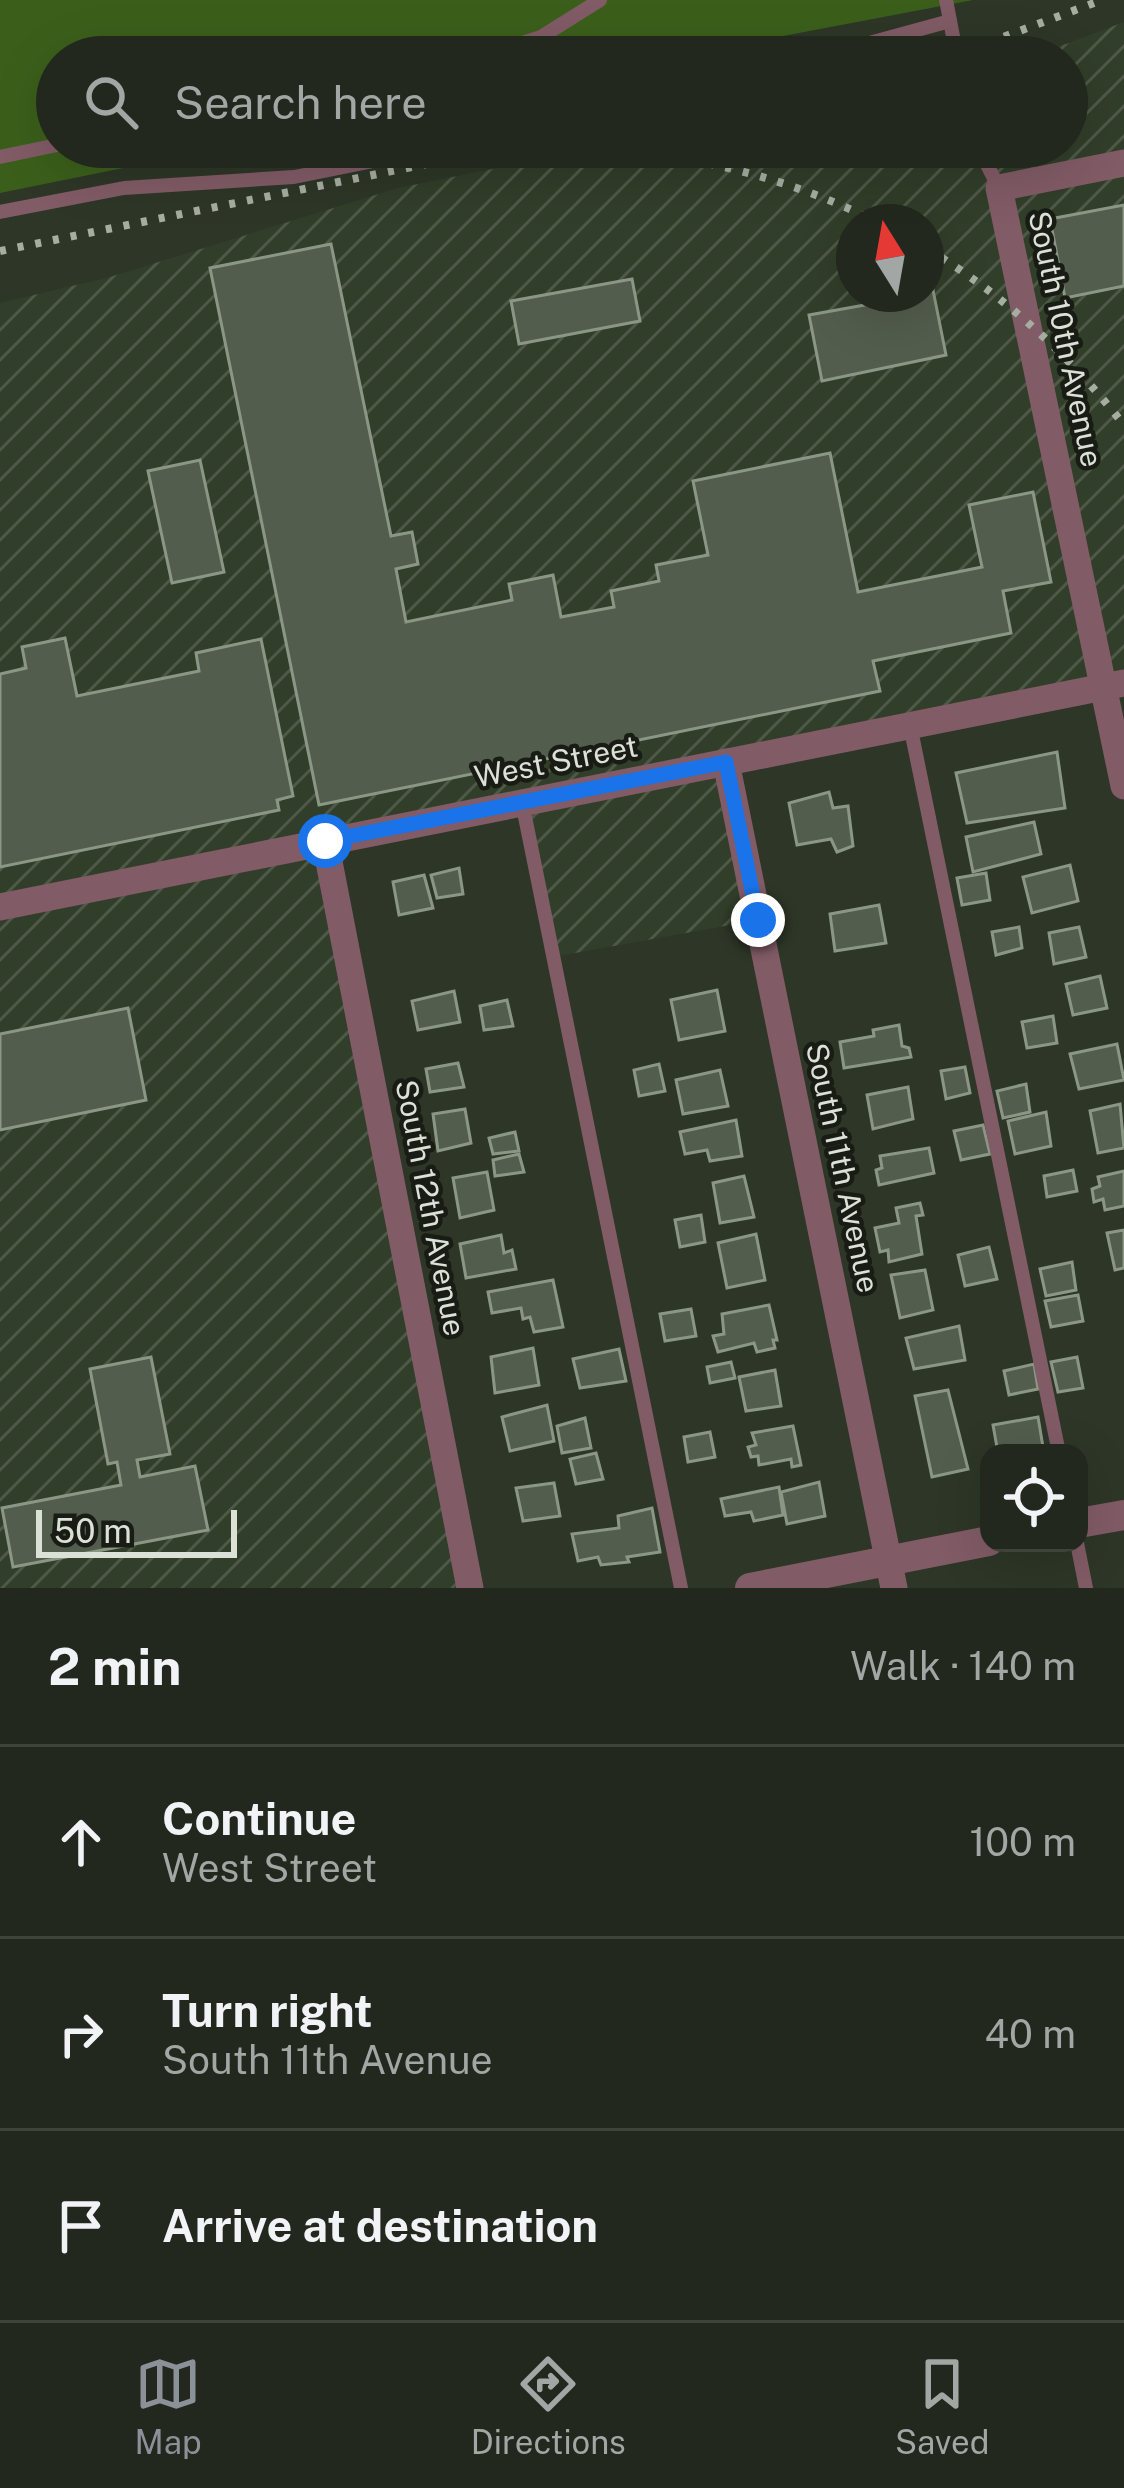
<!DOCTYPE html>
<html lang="en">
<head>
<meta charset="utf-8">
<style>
  body { margin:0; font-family:"Public Sans",sans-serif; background:#2e342a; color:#f1f3f6 }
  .controls { position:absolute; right:36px; bottom:36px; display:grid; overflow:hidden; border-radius:24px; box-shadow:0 12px 48px #0002 }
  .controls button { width:108px; height:108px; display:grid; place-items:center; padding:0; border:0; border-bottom:3px solid #3f443b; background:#22281d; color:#f1f3f6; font:60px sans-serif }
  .compass { position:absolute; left:836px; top:204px; width:108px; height:108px; border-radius:50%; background:#22281d; box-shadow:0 12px 48px #0002; rotate:349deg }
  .scale { position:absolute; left:36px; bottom:30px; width:201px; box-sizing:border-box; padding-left:12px; border:6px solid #dbe1d7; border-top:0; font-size:33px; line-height:42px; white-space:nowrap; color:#dbe1d7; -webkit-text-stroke:9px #181c15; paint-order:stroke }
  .stop { position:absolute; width:36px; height:36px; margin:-27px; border:9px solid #1a73e8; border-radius:50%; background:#fff }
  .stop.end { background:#1a73e8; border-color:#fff; box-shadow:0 3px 12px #0008 }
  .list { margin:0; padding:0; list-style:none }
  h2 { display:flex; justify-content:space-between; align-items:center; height:156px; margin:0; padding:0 48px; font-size:51px }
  h2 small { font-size:39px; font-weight:400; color:#a2a6a4 }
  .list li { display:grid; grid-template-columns:78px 1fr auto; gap:36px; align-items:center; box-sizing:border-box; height:192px; padding:0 48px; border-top:3px solid #3f443b }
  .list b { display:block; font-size:45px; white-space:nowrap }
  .list p { margin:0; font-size:39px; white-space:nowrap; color:#a2a6a4 }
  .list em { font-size:39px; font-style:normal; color:#a2a6a4 }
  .icon { flex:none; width:66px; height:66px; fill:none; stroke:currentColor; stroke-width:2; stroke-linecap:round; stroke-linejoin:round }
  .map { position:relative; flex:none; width:1124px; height:1588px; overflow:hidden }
  .search { position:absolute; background:#22281d; box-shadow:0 12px 48px #0002; left:36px; right:36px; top:36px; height:132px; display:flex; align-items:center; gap:30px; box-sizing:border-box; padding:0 42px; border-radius:66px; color:#a2a6a4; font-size:45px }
  .sheet { height:732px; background:#22281d }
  nav { display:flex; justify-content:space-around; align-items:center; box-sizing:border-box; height:168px; border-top:3px solid #3f443b; background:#22281d; font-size:33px; color:#a2a6a4 }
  nav a { display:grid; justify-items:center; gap:6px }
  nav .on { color:#8c9099 }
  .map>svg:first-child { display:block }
  .industrial { fill:url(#industrial-furrows); fill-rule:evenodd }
  .green { fill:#3b5f1b }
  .building { fill:#535d4d; stroke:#8b9785; stroke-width:3 }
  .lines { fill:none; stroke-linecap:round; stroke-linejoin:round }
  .service { stroke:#815b66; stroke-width:14 }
  .minor { stroke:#815b66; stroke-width:27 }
  .tertiary { stroke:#815b66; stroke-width:30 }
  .rail { stroke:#a6ada1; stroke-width:8; stroke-dasharray:6 12; stroke-linecap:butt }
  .route { stroke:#1a73e8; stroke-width:15 }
  .labels { text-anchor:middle; stroke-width:9; stroke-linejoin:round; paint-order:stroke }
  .street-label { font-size:30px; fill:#dbe1d7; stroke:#181c15 }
</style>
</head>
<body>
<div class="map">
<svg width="1124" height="1588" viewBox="0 0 1124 1588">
  <defs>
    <pattern id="industrial-furrows" width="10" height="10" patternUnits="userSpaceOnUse" patternTransform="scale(3)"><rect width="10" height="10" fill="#313e29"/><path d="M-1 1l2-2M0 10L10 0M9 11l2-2" fill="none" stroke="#4e5a47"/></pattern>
  </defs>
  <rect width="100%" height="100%" fill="#2d3627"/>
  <!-- industrial -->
  <path class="industrial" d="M1124 22V683L727 762 758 920 553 957 521 803 325 841 470 1588H0V303L110 277 398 188 602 147H1067V57H1014L1066 44ZM854 222H926V294H854Z"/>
  <!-- green -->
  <path class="green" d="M0 0H973L673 57H57V147H227L0 193Z"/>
  <!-- building -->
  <g class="building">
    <path d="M1124 205V286L1065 298 1050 219Z"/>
    <path d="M331 244 391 536 412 532 418 564 396 569 406 622 512 600 509 584 553 575 561 617 614 607 611 591 659 581 656 565 708 555 693 481 830 453 858 592 982 567 969 505 1033 492 1051 582 1003 591 1011 633 873 661 880 691 319 805 210 268Z"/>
    <path d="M632 279 640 321 519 344 511 301Z"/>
    <path d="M933 290 946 355 822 381 809 315 926 294Z"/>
    <path d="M200 460 224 572 172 583 148 471Z"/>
    <path d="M65 638 77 696 199 671 196 653 261 639 293 796 277 800 279 810 0 867V674L26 668 22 647Z"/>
    <path d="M1057 752 1065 808 967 823 956 773Z"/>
    <path d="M829 792 833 808 848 806 853 846 837 852 831 839 797 845 789 803Z"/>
    <path d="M1034 822 1041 854 973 872 966 837Z"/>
    <path d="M1070 865 1078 901 1032 913 1023 877Z"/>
    <path d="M459 868 463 894 437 898 431 875Z"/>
    <path d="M986 873 990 900 962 905 957 878Z"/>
    <path d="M424 875 433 908 399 915 393 882Z"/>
    <path d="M879 905 886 943 835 951 830 914Z"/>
    <path d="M1019 927 1022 948 996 955 992 932Z"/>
    <path d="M1079 927 1086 957 1054 964 1049 933Z"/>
    <path d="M1100 976 1107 1008 1073 1015 1066 984Z"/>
    <path d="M717 990 725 1031 679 1040 671 1000Z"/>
    <path d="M454 991 460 1022 418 1030 412 1001Z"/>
    <path d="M507 1000 513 1026 484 1030 480 1006Z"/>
    <path d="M128 1008 146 1100 0 1130V1034Z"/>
    <path d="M1053 1016 1057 1043 1027 1048 1022 1022Z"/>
    <path d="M899 1025 902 1046 909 1048 911 1057 844 1068 840 1042 874 1036 873 1030Z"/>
    <path d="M1117 1044 1124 1080 1079 1089 1070 1054Z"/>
    <path d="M458 1063 464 1087 430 1092 426 1069Z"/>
    <path d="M659 1064 665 1091 639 1096 634 1070Z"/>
    <path d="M965 1067 970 1093 946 1099 941 1071Z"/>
    <path d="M720 1070 728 1106 683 1114 676 1080Z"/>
    <path d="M1026 1084 1030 1112 1003 1118 997 1091Z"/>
    <path d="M908 1087 913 1119 873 1129 867 1095Z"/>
    <path d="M1120 1104 1124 1148 1098 1153 1090 1111Z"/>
    <path d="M465 1109 471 1143 438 1151 433 1114Z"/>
    <path d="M1046 1112 1051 1146 1015 1154 1008 1121Z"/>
    <path d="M736 1120 742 1156 710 1161 707 1150 685 1154 680 1132Z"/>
    <path d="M983 1125 990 1154 961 1160 954 1131Z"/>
    <path d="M515 1132 519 1151 493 1154 489 1138Z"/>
    <path d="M929 1148 934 1173 879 1185 876 1170 882 1168 880 1156Z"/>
    <path d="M519 1154 524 1172 495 1176 493 1160Z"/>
    <path d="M1073 1170 1077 1191 1047 1197 1044 1176Z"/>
    <path d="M1124 1171V1206L1105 1210 1103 1199 1094 1202 1092 1189 1100 1186 1098 1177Z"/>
    <path d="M487 1172 494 1210 460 1218 453 1178Z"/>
    <path d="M744 1176 754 1217 720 1223 713 1183Z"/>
    <path d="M920 1203 923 1215 916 1216 922 1254 889 1262 888 1250 880 1252 875 1228 899 1223 896 1208Z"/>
    <path d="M701 1215 705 1242 680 1247 675 1220Z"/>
    <path d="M1124 1230V1268L1115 1270 1107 1233Z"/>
    <path d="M756 1234 765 1280 727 1288 718 1243Z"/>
    <path d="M501 1235 504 1253 512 1250 516 1269 466 1278 460 1244Z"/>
    <path d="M989 1247 997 1279 965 1286 958 1255Z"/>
    <path d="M1072 1262 1076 1290 1046 1296 1040 1269Z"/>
    <path d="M925 1270 933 1310 900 1318 891 1275Z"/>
    <path d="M553 1280 563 1327 534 1332 530 1317 523 1319 521 1308 492 1313 488 1292Z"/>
    <path d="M1078 1295 1083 1321 1051 1327 1045 1301Z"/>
    <path d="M769 1305 777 1340H773L775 1348 757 1352 754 1343 718 1352 713 1336 724 1334 722 1314Z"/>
    <path d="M691 1309 696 1336 665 1341 660 1314Z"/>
    <path d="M959 1326 965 1360 914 1369 906 1338Z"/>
    <path d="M533 1348 539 1385 495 1393 491 1357Z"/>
    <path d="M619 1349 626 1381 580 1388 573 1359Z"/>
    <path d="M151 1357 170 1454 137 1460 140 1477 195 1466 208 1530 13 1567 2 1508 121 1485 117 1462 108 1464 90 1369Z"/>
    <path d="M1077 1357 1083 1388 1058 1392 1051 1362Z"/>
    <path d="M731 1362 735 1378 710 1383 707 1367Z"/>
    <path d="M1034 1364 1038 1389 1009 1395 1004 1371Z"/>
    <path d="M775 1370 781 1406 746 1411 739 1377Z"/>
    <path d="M948 1390 968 1469 932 1477 915 1396Z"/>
    <path d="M547 1405 554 1441 510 1451 502 1417Z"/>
    <path d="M1038 1417 1044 1453H998L993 1425Z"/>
    <path d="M585 1418 591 1448 562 1453 557 1426Z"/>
    <path d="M793 1426 801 1465 792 1467 791 1459 759 1465 758 1456 751 1457 748 1447 756 1445 752 1433Z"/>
    <path d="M710 1432 715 1457 688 1462 684 1437Z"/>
    <path d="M596 1453 603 1479 576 1484 570 1459Z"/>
    <path d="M819 1482 825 1516 787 1524 781 1492Z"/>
    <path d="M554 1483 560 1516 523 1521 516 1488Z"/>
    <path d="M779 1487 783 1515 754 1521 751 1512 725 1516 721 1499Z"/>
    <path d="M652 1508 660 1552 627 1557 629 1562 601 1565 598 1557 578 1561 572 1534 619 1528 618 1516Z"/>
  </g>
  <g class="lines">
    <!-- service -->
    <g class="service">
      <path d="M946 0 957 57"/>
      <path d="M478 57 541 37 600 0"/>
      <path d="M818 57 950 21"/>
      <path d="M978 147 999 188"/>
      <path d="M0 157 57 145"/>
      <path d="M0 212 124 188 294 177 443 147"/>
      <path d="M910 725 1059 1453"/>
      <path d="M522 802 681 1588"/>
      <path d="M1077 1543 1086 1588"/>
    </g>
    <!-- minor -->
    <g class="minor">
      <path d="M1124 163 999 188 1124 786"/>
      <path d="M726 762 894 1588"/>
      <path d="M325 841 470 1588"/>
      <path d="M0 907 1124 683"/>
    </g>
    <!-- tertiary -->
    <g class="tertiary">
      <path d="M1079 1523 1124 1515"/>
      <path d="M750 1588 989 1541"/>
    </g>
    <!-- rail -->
    <g class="rail">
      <path d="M935 57 998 39 1102 0"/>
      <path d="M493 154C621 137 762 164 877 222"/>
      <path d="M926 248C1004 295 1068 354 1124 425"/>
      <path d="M0 251 510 147"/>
    </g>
  </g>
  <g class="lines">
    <!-- route -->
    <path class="route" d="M325 841 726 762 758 920"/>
  </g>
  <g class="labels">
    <!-- street labels -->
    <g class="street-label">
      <text transform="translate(1065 339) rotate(78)" y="10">South 10th Avenue</text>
      <text transform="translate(556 762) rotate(-11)" y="10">West Street</text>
      <text transform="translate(842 1168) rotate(78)" y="10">South 11th Avenue</text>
      <text transform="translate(430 1208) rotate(79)" y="10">South 12th Avenue</text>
    </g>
  </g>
</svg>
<div class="controls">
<button><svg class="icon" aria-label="locate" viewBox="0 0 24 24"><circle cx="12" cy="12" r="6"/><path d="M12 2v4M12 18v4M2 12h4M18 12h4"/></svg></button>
</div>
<svg class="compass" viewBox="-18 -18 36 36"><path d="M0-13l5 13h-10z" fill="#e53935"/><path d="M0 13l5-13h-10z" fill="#a2a6a4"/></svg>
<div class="scale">50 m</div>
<div class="stop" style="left:325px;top:841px"></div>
<div class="stop end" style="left:758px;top:920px"></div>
<div class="search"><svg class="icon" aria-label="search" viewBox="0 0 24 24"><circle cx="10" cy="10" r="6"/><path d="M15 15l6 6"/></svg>Search here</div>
</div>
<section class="sheet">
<h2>2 min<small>Walk · 140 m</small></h2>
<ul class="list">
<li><svg class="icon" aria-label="ahead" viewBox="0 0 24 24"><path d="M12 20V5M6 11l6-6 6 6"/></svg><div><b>Continue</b><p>West Street</p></div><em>100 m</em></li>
<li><svg class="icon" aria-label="right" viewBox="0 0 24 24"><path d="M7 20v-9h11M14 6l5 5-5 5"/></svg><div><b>Turn right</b><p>South 11th Avenue</p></div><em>40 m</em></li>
<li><svg class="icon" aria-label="arrive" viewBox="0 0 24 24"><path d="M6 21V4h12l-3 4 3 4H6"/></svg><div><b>Arrive at destination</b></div></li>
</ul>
</section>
<nav>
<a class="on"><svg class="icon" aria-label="map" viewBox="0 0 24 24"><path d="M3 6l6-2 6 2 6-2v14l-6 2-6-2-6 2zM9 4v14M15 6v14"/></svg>Map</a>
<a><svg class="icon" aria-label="directions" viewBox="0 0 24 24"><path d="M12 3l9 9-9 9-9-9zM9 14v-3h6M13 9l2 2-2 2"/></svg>Directions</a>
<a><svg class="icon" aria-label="saved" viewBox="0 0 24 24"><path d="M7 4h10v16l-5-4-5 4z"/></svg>Saved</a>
</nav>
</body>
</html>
